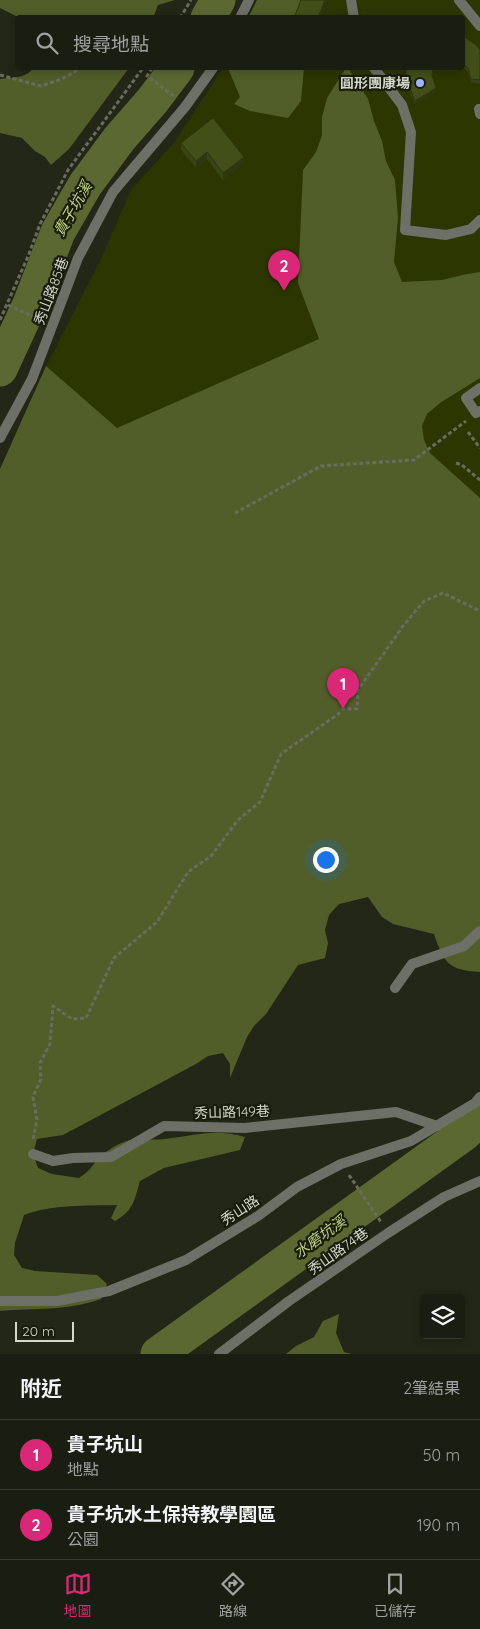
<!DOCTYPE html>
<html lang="zh-TW">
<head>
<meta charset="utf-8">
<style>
  body { margin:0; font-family:Quicksand,"Noto Sans TC",sans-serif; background:#23261a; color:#f1f3f6 }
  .controls { position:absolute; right:15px; bottom:15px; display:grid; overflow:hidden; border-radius:5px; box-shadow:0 2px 8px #0003 }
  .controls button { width:45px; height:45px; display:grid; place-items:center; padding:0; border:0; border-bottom:1px solid #383b31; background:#1a1d11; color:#f1f3f6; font:25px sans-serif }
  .scale { position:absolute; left:15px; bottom:12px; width:59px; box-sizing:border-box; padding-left:5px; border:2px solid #d4d8cd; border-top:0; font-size:14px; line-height:18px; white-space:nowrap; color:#d4d8cd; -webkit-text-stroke:4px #191d0d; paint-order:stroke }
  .you { position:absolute; left:325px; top:859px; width:18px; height:18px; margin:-12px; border:4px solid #fff; border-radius:50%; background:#1a73e8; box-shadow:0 0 0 8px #1a73e833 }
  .badge { display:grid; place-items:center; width:32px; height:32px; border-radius:50%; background:#db2777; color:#fff; font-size:16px; font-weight:700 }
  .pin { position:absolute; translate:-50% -41px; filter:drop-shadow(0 1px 2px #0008) }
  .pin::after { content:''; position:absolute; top:26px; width:18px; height:15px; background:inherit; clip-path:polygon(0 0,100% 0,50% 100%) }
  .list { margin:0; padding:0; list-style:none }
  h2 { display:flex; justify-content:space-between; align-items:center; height:65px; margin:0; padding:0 20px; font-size:21px }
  h2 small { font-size:16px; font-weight:400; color:#9fa29f }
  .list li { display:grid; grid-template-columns:32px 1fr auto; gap:15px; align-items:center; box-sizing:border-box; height:70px; padding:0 20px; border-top:1px solid #383b31 }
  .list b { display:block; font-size:19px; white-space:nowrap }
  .list p { margin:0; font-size:16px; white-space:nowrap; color:#9fa29f }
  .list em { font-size:16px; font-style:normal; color:#9fa29f }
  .icon { flex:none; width:28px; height:28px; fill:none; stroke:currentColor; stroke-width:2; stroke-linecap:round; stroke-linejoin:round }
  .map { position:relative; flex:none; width:480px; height:1354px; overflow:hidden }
  .search { position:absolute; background:#1a1d11; box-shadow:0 2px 8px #0003; left:15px; right:15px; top:15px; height:55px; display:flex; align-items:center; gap:12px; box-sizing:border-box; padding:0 18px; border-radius:5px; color:#9fa29f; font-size:19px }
  .sheet { height:205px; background:#1a1d11 }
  nav { display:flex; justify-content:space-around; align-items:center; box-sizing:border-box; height:70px; border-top:1px solid #383b31; background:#1a1d11; font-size:14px; color:#9fa29f }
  nav a { display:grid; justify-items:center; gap:2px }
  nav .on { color:#db2777 }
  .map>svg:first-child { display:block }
  .green { fill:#2b3600 }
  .forest { fill:#515e29 }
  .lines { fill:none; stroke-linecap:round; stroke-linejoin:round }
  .river { stroke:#5b6832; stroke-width:35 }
  .path { stroke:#696d5e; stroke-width:3; stroke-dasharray:4 2.5; stroke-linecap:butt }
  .lane { stroke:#6d7067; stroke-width:10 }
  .street { stroke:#6d7067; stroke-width:10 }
  .wall { fill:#394415 }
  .shaded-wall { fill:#2e3711 }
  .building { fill:#424f18; stroke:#2e3711 }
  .poi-dot { fill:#9db4fd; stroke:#191d0d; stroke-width:2 }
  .labels { text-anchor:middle; stroke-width:4.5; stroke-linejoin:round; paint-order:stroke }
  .poi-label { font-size:14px; font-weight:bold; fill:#d4d8cd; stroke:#191d0d; text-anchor:end }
  .street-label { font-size:14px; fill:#d4d8cd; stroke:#191d0d }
  .water-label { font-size:15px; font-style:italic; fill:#bed381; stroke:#191d0d }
</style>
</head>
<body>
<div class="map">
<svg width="480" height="1354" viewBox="0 0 480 1354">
  <rect width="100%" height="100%" fill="#232717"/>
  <!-- green -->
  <path class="green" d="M258 0H480V510L164 491 46 366 100 261 131 190 173 144 223 68H462V18L250 17Z"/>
  <!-- forest -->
  <g class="forest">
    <path d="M0 0H175L158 5 153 18 18 17 0 8Z"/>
    <path d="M257 0H319L312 17 248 18Z"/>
    <path d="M33 68H129L69 149 51 165 45 157 35 151 22 138 0 133V79C12 77 26 79 33 68Z"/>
    <path d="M228 68H304L301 101 288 118 250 111 234 104 240 97Z"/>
    <path d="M346 68H348L368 99 374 121 382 141 386 161 395 180 398 218 394 262 402 282 442 280 462 275 480 272V378L440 403 427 414 422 426 424 440 430 453 480 498V972C448 970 444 963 434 934L393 924 382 917 368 897 339 904 329 915 325 930 328 943 325 958 298 965 266 1014 254 1026 247 1037 230 1078V1064L223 1053 208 1056 196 1064 63 1135 37 1139 33 1154 38 1168 52 1174 79 1178C91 1170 90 1168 98 1159 103 1153 116 1145 124 1142 137 1137 151 1141 165 1139 196 1136 213 1128 245 1137L240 1150 164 1168 140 1181C134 1201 134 1210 115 1221L111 1218 117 1205C86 1206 53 1204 24 1215L15 1243 14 1255 22 1268 35 1271 97 1275 107 1284 101 1299C68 1311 34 1308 0 1311V469L46 366 117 428 319 339 298 283 303 170 316 152 322 135V117L327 98Z"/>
    <path d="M339 1314 336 1333 344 1352 352 1354H286L296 1346 314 1337 323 1321Z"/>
  </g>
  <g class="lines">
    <!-- river -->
    <g class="river">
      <path d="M208 18 218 0"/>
      <path d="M0 369 30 304 58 232 85 185 119 139 153 100 177 68"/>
      <path d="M158 1354 465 1133 480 1118"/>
    </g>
    <!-- path -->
    <g class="path">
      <path d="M180 18 191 0"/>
      <path d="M152 68 147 76 175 97"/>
      <path d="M0 75 41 86 62 79 81 68"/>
      <path d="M8 305 40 320"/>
      <path d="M0 320 29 254 40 224 68 170 143 68"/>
      <path d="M468 432 480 448"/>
      <path d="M456 463 462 465 480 480"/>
      <path d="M235 513 321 466 414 460 466 421"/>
      <path d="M33 1139 37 1120 33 1097 41 1079 40 1063 50 1044 53 1006 72 1019 86 1018 114 958 157 922 188 872 211 856 238 820 260 802 281 754 341 712 343 709H357L358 690 403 626 424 601 443 593 480 611"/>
      <path d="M349 1175 381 1222"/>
    </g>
    <!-- lane -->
    <g class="lane">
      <path d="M351 0 354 18"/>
      <path d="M459 0 480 26"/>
      <path d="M374 68 402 105 411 132 405 230 446 235 471 229 480 220"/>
      <path d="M479 109 480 114"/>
      <path d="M480 388 466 398 476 413 480 411"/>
      <path d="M395 988 412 964 464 946 480 931"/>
      <path d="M33 1154 53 1161 73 1158 111 1157 164 1126 245 1128 396 1112 437 1126"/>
      <path d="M219 1354 289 1301 388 1233 444 1197 480 1181"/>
    </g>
    <!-- street -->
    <g class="street">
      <path d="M240 18 249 0"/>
      <path d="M0 438 32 379 78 258 113 192 185 107 213 68"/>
      <path d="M0 1301H57L109 1291 186 1260 258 1216 297 1187 341 1164 411 1141 475 1103 480 1097"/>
    </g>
  </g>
  <!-- wall -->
  <g class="wall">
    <path d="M462 36 480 50V84L471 82 468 72 462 66Z"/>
    <path d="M407 68H435L433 70 432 77 436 91 415 104 408 87 406 74Z"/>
    <path d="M181 143 244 163 223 180 207 159 196 168 181 150Z"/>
  </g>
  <!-- shaded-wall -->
  <g class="shaded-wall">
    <path d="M325 0H328L321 18 319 15Z"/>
    <path d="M436 88V91L415 104V101Z"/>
    <path d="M207 152V159L196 168V161Z"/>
    <path d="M244 157V163L223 180V173Z"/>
  </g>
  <!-- building -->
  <g class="building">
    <path d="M301 0H325L319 15 325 18H294Z"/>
    <path d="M462 36 466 38 476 45 480 50V80L471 79 468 68 462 63Z"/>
    <path d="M407 68H433L432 76 436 88 415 101 408 83 406 71Z"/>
    <path d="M213 118 244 157 223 173 207 152 196 161 181 143Z"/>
  </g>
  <!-- markers -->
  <circle class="poi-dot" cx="420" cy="83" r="5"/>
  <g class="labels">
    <!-- poi labels -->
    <g class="poi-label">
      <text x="410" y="88">圓形團康場</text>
    </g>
    <!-- street labels -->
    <g class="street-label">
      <text transform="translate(51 291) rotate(-69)" y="5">秀山路85巷</text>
      <text transform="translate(232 1112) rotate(-2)" y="5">秀山路149巷</text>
      <text transform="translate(240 1210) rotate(-33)" y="5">秀山路</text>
      <text transform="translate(338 1251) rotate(-35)" y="5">秀山路74巷</text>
    </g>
    <!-- water labels -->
    <g class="water-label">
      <text transform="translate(73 209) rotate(-60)" y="5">貴子坑溪</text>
      <text transform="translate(320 1237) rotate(-36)" y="5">水磨坑溪</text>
    </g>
  </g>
</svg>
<div class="controls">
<button><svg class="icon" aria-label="layers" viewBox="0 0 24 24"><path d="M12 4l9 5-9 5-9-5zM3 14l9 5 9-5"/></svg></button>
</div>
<div class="scale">20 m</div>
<div class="you"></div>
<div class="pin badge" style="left:343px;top:709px">1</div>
<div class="pin badge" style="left:284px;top:291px">2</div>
<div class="search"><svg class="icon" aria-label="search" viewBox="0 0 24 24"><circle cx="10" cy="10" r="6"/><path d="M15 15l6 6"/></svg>搜尋地點</div>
</div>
<section class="sheet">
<h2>附近<small>2筆結果</small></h2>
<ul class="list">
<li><span class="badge">1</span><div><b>貴子坑山</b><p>地點</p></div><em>50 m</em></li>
<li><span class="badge">2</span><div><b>貴子坑水土保持教學園區</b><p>公園</p></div><em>190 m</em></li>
</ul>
</section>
<nav>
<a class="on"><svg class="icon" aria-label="map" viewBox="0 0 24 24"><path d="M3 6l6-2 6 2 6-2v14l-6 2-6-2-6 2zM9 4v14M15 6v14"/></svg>地圖</a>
<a><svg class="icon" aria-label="directions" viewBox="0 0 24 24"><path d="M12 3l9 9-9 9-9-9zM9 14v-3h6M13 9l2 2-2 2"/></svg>路線</a>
<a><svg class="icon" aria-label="saved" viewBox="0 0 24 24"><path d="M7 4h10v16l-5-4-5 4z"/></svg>已儲存</a>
</nav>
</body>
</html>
